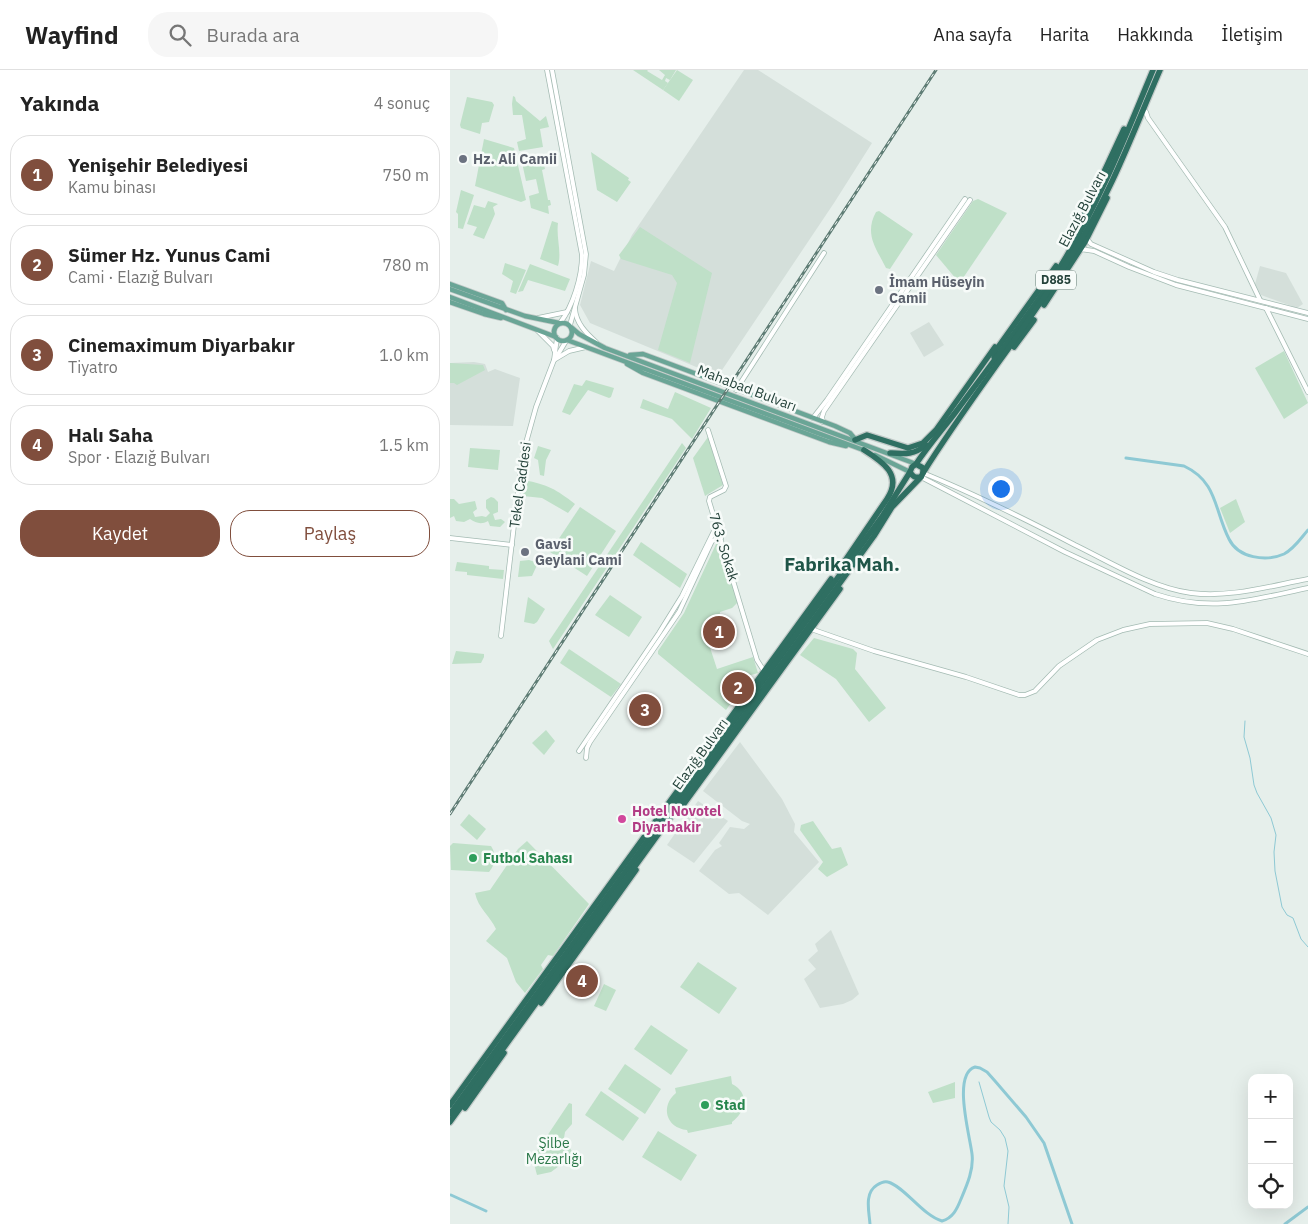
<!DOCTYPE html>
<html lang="tr">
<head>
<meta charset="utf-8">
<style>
  body { margin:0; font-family:"IBM Plex Sans",sans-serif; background:#f6f6f6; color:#222 }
  .controls { position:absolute; right:15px; bottom:15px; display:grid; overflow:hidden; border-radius:10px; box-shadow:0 5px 20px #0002 }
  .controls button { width:45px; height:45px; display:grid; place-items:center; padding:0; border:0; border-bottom:1px solid #e0e0e0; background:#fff; color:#222; font:25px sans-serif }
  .you { position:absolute; left:550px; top:418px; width:18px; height:18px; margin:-12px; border:4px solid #fff; border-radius:50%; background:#1a73e8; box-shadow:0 0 0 8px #1a73e833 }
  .badge { display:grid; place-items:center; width:32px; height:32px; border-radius:50%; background:#804e3d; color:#fff; font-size:16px; font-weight:700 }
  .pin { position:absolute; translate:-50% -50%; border:2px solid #fff; box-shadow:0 1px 5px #0006 }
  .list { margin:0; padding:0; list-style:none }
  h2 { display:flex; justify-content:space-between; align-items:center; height:65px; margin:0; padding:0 20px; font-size:21px }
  h2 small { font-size:16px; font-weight:400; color:#767676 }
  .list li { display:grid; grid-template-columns:32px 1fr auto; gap:15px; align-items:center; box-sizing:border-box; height:80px; margin:0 10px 10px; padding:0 10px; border:1px solid #e0e0e0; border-radius:20px }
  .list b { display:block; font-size:19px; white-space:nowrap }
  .list p { margin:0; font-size:16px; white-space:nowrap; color:#767676 }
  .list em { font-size:16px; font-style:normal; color:#767676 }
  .actions { display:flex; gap:10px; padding:15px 20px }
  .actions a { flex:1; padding:11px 0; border:1px solid #804e3d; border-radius:20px; text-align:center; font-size:18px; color:#804e3d }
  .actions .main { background:#804e3d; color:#fff }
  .icon { flex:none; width:28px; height:28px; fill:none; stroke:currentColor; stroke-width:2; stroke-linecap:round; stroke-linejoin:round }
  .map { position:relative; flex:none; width:858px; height:1154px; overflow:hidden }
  header { display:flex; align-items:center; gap:30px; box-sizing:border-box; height:70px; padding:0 25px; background:#fff; border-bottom:1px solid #e0e0e0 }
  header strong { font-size:24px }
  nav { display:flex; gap:28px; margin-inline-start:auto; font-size:18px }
  .search { width:350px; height:45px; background:#f6f6f6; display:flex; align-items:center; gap:12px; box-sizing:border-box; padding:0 18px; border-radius:20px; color:#767676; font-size:19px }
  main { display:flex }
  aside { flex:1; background:#fff }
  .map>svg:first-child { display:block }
  .built { fill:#d4dfda }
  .green { fill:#bfe0c8 }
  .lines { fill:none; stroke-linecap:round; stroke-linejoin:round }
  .stream { stroke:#8ec9d4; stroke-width:1 }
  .canal { stroke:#8ec9d4; stroke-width:3 }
  .secondary-casing { stroke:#a4bbb3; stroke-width:5.5 }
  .primary-casing { stroke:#c2cac8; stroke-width:6 }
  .highway-casing { stroke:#c2cac8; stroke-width:8 }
  .secondary { stroke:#fff; stroke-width:4 }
  .primary { stroke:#6aa596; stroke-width:4.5 }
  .highway { stroke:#2f6f62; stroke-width:5.5 }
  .rail-casing { stroke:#5f7d75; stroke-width:3 }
  .rail { stroke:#f7fbf9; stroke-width:1; stroke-dasharray:4; stroke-linecap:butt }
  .worship-dot { fill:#6b7280; stroke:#f7fbf9; stroke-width:2 }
  .hotel-dot { fill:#d1479c; stroke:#f7fbf9; stroke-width:2 }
  .leisure-dot { fill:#2e9e5b; stroke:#f7fbf9; stroke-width:2 }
  .labels { text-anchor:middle; stroke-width:5; stroke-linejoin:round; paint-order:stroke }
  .shield { fill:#f7fbf9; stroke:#637a73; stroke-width:1 }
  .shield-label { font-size:12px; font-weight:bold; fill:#24423a }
  .worship-label { font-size:14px; font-weight:bold; fill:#5b616d; stroke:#f7fbf9; text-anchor:start }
  .street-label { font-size:14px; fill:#24423a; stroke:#f7fbf9 }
  .hotel-label { font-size:14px; font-weight:bold; fill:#b23c85; stroke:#f7fbf9; text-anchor:start }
  .leisure-label { font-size:14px; font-weight:bold; fill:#27864d; stroke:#f7fbf9; text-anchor:start }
  .park-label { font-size:14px; fill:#2d7a4b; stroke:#f7fbf9 }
  .district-label { font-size:19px; font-weight:bold; fill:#1f5548; stroke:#f7fbf9 }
</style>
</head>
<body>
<header>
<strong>Wayfind</strong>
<div class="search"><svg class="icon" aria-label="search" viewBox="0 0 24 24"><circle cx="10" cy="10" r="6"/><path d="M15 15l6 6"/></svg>Burada ara</div>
<nav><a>Ana sayfa</a><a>Harita</a><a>Hakkında</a><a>İletişim</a></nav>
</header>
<main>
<aside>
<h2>Yakında<small>4 sonuç</small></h2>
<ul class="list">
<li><span class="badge">1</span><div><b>Yenişehir Belediyesi</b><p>Kamu binası</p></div><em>750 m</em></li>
<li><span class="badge">2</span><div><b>Sümer Hz. Yunus Cami</b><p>Cami · Elazığ Bulvarı</p></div><em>780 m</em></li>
<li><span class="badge">3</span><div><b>Cinemaximum Diyarbakır</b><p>Tiyatro</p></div><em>1.0 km</em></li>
<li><span class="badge">4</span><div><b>Halı Saha</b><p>Spor · Elazığ Bulvarı</p></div><em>1.5 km</em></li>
</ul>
<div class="actions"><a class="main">Kaydet</a><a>Paylaş</a></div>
</aside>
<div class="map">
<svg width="858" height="1154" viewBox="0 0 858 1154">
  <rect width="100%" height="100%" fill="#e6efeb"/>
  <!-- built -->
  <g class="built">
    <path d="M294 0H308L422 73 384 133 268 306 140 253 130 235 141 191 164 201 182 165Z"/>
    <path d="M810 196 836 203 853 234 847 238 811 225 805 214Z"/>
    <path d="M479 252 494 275 474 287 460 263Z"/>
    <path d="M24 292 35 294 38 302 45 299 70 308 63 356 0 355V293Z"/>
    <path d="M290 672 332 729 345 754 344 762 369 792 318 845 289 823 279 824 249 801 265 780 272 776 269 773 280 757 294 759 300 754 292 751 253 721Z"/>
    <path d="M248 731 278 751 244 793 217 775Z"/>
    <path d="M381 860 409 924 402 930 393 934 370 938 354 909 366 899 358 890 368 881 365 874Z"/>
  </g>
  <!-- green -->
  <g class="green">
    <path d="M183 0H198L197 1 212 10 215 5 209 0H226L220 10 216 8 215 11 218 13 213 20Z"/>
    <path d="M227 0 243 10 229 31 213 20Z"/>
    <path d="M63 26 65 27 66 31 90 51 96 46 99 57 90 59 93 77 69 81 67 72 76 69 72 45H63L62 34Z"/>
    <path d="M17 27 42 32 44 35 39 52 32 53 30 64 11 58 10 55Z"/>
    <path d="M34 69 64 78 76 130 71 132 25 116Z"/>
    <path d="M141 82 179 108 178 110 181 112 167 132 147 120Z"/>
    <path d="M91 84 92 87 89 89 91 95H94L95 99 92 100 98 130H100L101 135 98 136 99 144 81 138 79 126 89 123 86 109 76 111 71 88Z"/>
    <path d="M11 120 24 125 13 159 8 158V144L6 142Z"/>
    <path d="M528 129 557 143 511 211 507 210 486 185 523 131Z"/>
    <path d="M38 131 48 134 43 137 45 144 34 169 23 165 27 157 17 154 24 135 35 138Z"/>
    <path d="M429 141 463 164 440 199 436 198C426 178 414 164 426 142Z"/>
    <path d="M102 151 108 153C106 168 112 182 108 196L90 189Z"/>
    <path d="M190 157 262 203 240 293 208 280 227 213 222 205 171 189 169 185Z"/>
    <path d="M55 193 76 200 66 224 60 222 63 211 52 204Z"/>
    <path d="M80 194 120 209 115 221 78 210 73 221 68 222Z"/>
    <path d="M834 281 858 333 834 349 805 298Z"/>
    <path d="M0 293 33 295 35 300 7 315 4 313H0Z"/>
    <path d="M136 310 164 318 161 327 159 328 138 320 120 345 112 342 124 314 132 316Z"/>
    <path d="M225 322 261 338 242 369 222 349 190 338 193 329 218 339Z"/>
    <path d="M258 367 273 415 255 426 243 388Z"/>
    <path d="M232 373 236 378 103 579 99 571Z"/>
    <path d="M88 376 101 380 96 390 94 406 90 405 88 390 84 388Z"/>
    <path d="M20 378 50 380 48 400 18 397Z"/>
    <path d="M74 410C98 415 106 419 125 434L118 443 92 428 73 426Z"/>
    <path d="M41 427 44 428 48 432V442L43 444 45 450 51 449 55 452 50 457 40 456 38 451C31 455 26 453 20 449L14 452 6 451 4 446 0 448V429H4L9 434 25 431 27 439 23 442 25 447 32 446 36 447 40 443 36 438V430Z"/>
    <path d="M786 429 795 452 780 463 770 438Z"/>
    <path d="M130 437 166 461 137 506 100 482Z"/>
    <path d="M191 472 237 504 230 518 183 485Z"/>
    <path d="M267 472 270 473 288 532 282 538 270 542 269 550 253 556 267 599 303 587 308 603 280 611 282 624 285 627 276 640 208 584V581L234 543Z"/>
    <path d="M79 490 88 493 82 506 68 507 70 491Z"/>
    <path d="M7 492 39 496V499L54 500 53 509 17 505V502L5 501Z"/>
    <path d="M160 525 192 547 179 567 145 545Z"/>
    <path d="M78 527 95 539 87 552 84 554 74 552Z"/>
    <path d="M364 568 403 579 407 583 405 599 436 638 419 652 386 609 350 585Z"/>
    <path d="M119 579 171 614 161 627 110 593Z"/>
    <path d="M6 581 34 584V587L31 593 2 594Z"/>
    <path d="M96 660 105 671 94 685 82 673Z"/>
    <path d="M19 744 36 759 27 770 10 755Z"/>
    <path d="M363 751 382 779 391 777 398 795 377 807 368 799 373 792 350 760 351 755Z"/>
    <path d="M77 771 139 834 103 886 98 885 91 895 93 899 75 923 66 912 57 888 36 871 46 859C40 846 28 838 25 823L40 820 68 779Z"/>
    <path d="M3 773 41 776C47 786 46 793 39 802L1 800 0 776Z"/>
    <path d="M248 892 287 918 269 944 230 917Z"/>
    <path d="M127 899 145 913 136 924 118 910Z"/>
    <path d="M154 914 166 920 156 941 144 936Z"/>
    <path d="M201 955 238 980 221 1005 184 979Z"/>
    <path d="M175 994 211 1019 195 1044 158 1019Z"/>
    <path d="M281 1006 282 1014C300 1023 296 1042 282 1052V1054L238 1063 237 1060C216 1058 210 1036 226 1023L225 1018Z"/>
    <path d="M505 1012V1028L483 1033 478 1022Z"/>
    <path d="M151 1021 189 1048 173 1071 135 1045Z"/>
    <path d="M119 1033 122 1034V1054L115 1062 114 1068 124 1085 101 1102 87 1105 83 1090 87 1081Z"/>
    <path d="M208 1061 247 1085 231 1111 192 1087Z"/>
  </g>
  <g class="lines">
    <!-- stream -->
    <g class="stream">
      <path d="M795 651 794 667 800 688 804 715 807 723 821 748 826 765 824 782 825 801 832 837 837 845 843 848 851 869 858 877"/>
      <path d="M529 1012 539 1047 541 1052 550 1060 555 1068 558 1081 554 1116 559 1137 558 1154"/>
    </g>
    <!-- canal -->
    <g class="canal">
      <path d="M676 388 734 396C768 412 764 440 779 469 788 488 816 492 834 484 844 479 851 468 858 460"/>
      <path d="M1 1125 36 1141"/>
      <path d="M420 1154C419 1141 414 1123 427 1115 430 1113 435 1111 438 1112 455 1117 472 1145 492 1151 503 1148 507 1139 511 1129 517 1115 524 1099 522 1084 520 1066 502 1004 525 997L530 998 537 1002 545 1011 576 1047 594 1073 622 1154"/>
      <path d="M835 1154 858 1137"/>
    </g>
    <!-- secondary casing -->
    <g class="secondary-casing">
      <g id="secondary">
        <path d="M97 0 132 185C132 207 123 236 110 253"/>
        <path d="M102 0 136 184 134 205 120 255"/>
        <path d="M696 42 698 48 775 157 810 230"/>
        <path d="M637 169 641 174 704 202 728 210 858 243"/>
        <path d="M630 179 644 181 679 197 726 215 858 249"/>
        <path d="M816 238 858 322"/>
        <path d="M125 239C126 253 136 263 146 272"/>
        <path d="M88 248 117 242"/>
        <path d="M88 261 103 276 104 280"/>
        <path d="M107 286 116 271"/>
        <path d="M104 290 119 281 136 277"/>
        <path d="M286 320 374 183"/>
        <path d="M363 348 377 330 515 129"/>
        <path d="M373 352 372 347 374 341 520 130"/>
        <path d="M258 360 276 416 274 420 260 427 259 431 307 590 314 601"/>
        <path d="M473 403C525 424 575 449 625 475 660 492 702 518 741 523 780 528 820 516 858 509"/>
        <path d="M471 407 615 482 705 524C762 543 801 530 858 518"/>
        <path d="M0 468 62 475"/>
        <path d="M361 559 424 581 516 607 569 625H575L585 621 609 596 647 570 673 560 700 554 757 553 783 559 858 584"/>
        <path d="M51 566 72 387 86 337 104 290 107 268"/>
        <path d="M129 681 209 563 232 526 267 455"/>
        <path d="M136 688 137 678 140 672 229 542 262 471 271 468"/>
      </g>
    </g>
    <!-- primary casing -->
    <g class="primary-casing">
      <g id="primary">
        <path d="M0 214 52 233 56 240"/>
        <path d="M0 219 75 246 109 253"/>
        <path d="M0 227 106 267"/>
        <path d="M0 232 34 244 51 248"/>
        <circle cx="113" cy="262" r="9"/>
        <path d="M122 258 129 264 155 278 466 394"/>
        <path d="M117 270 416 381"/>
        <path d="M180 285 193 284 220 294 385 356 400 363 405 369"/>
        <path d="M177 294 193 303 379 372 396 376"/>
        <path d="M425 385 460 402"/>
      </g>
    </g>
    <!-- highway casing -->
    <g class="highway-casing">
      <g id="highway">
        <path d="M627 160 674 59"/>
        <path d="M594 235 635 172 657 128"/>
        <path d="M564 277 584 250"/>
        <path d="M544 287 546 280 606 196"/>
        <path d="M405 370 417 365 458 378 473 373 486 360 545 277"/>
        <path d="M440 383C455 384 464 385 476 375"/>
        <path d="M466 394 473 398V403L471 407C465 408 463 407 460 402L462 397 466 394C478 376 492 360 505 343 539 297 574 252 605 205 646 141 674 70 703 0"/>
        <path d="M473 403C521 326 579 255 626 178 661 123 684 60 710 0"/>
        <path d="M388 501 437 429C453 405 433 392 414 380"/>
        <path d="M231 738 390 519"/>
        <path d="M91 933 186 800"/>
        <path d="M0 1035 381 509"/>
        <path d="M15 1038 54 983"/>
        <path d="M0 1044 433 445 460 402"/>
        <path d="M0 1052 424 466 442 437 471 407"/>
      </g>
    </g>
    <!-- secondary -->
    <use href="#secondary" class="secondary"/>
    <!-- primary -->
    <use href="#primary" class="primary"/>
    <!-- highway -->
    <use href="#highway" class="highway"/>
    <!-- rail casing -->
    <g class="rail-casing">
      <path id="rail" d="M0 744 486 0"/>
    </g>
    <!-- rail -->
    <use href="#rail" class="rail"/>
  </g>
  <!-- markers -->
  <g class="worship-dot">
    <circle cx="13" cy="89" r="5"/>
    <circle cx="429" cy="220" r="5"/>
    <circle cx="75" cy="482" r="5"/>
  </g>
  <circle class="hotel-dot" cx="172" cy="749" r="5"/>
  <g class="leisure-dot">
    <circle cx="23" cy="788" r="5"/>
    <circle cx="255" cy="1035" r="5"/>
  </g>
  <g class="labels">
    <!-- shield labels -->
    <rect class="shield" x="586" y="200.5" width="40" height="19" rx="4"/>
    <g class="shield-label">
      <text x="606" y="214">D885</text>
    </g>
    <!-- worship labels -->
    <g class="worship-label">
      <text x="23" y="94">Hz. Ali Camii</text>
      <text x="439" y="217">İmam Hüseyin<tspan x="439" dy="16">Camii</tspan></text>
      <text x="85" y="479">Gavsi<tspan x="85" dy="16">Geylani Cami</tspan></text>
    </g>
    <!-- street labels -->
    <g class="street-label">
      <text transform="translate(632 139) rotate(-62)" y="5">Elazığ Bulvarı</text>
      <text transform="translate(297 318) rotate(21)" y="5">Mahabad Bulvarı</text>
      <text transform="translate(70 415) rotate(-82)" y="5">Tekel Caddesi</text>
      <text transform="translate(274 477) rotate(73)" y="5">763. Sokak</text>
      <text transform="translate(250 684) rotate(-54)" y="5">Elazığ Bulvarı</text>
    </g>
    <!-- hotel labels -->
    <g class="hotel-label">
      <text x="182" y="746">Hotel Novotel<tspan x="182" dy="16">Diyarbakir</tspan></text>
    </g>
    <!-- leisure labels -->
    <g class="leisure-label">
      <text x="33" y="793">Futbol Sahası</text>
      <text x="265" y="1040">Stad</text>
    </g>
    <!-- park labels -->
    <g class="park-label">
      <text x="104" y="1078">Şilbe<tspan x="104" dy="16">Mezarlığı</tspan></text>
    </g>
    <!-- district labels -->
    <g class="district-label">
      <text x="392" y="501">Fabrika Mah.</text>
    </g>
  </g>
</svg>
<div class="controls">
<button>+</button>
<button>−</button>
<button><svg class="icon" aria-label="locate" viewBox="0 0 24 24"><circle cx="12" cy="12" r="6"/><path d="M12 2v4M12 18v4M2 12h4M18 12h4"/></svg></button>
</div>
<div class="you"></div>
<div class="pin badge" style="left:269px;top:562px">1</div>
<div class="pin badge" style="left:288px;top:618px">2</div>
<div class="pin badge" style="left:195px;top:640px">3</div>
<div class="pin badge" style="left:132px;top:911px">4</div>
</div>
</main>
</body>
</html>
